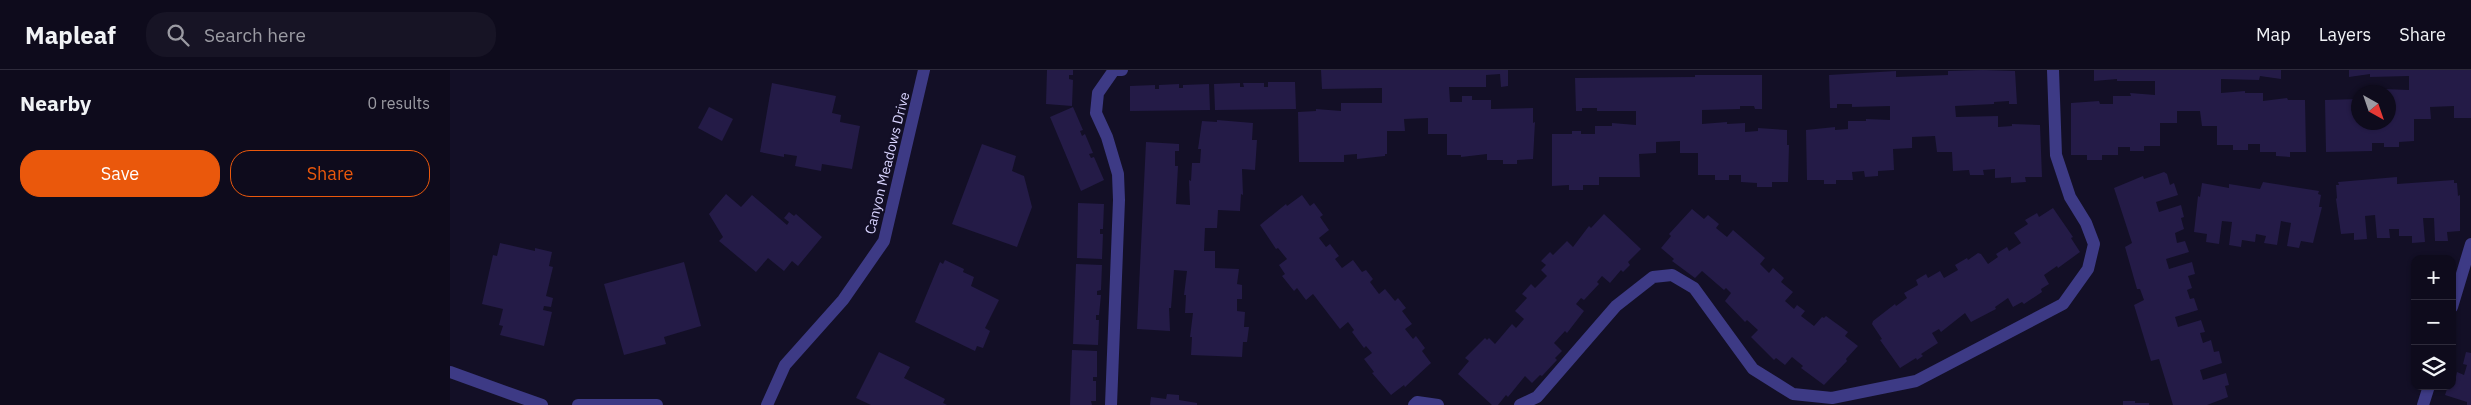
<!DOCTYPE html>
<html lang="en">
<head>
<meta charset="utf-8">
<style>
  body { margin:0; font-family:"IBM Plex Sans",sans-serif; background:#171425; color:#f1f3f6 }
  .controls { position:absolute; right:15px; bottom:15px; display:grid; overflow:hidden; border-radius:10px; box-shadow:0 1px 4px #0004 }
  .controls button { width:45px; height:45px; display:grid; place-items:center; padding:0; border:0; border-bottom:1px solid #2e2b3b; background:#0e0b1c; color:#f1f3f6; font:25px sans-serif }
  .compass { position:absolute; left:1901px; top:15px; width:45px; height:45px; border-radius:50%; background:#0e0b1c; box-shadow:0 1px 4px #0004; rotate:140deg }
  .list { margin:0; padding:0; list-style:none }
  h2 { display:flex; justify-content:space-between; align-items:center; height:65px; margin:0; padding:0 20px; font-size:21px }
  h2 small { font-size:16px; font-weight:400; color:#9b9ba3 }
  .actions { display:flex; gap:10px; padding:15px 20px }
  .actions a { flex:1; padding:11px 0; border:1px solid #ea580c; border-radius:20px; text-align:center; font-size:18px; color:#ea580c }
  .actions .main { background:#ea580c; color:#fff }
  .icon { flex:none; width:28px; height:28px; fill:none; stroke:currentColor; stroke-width:2; stroke-linecap:round; stroke-linejoin:round }
  .map { position:relative; flex:none; width:2021px; height:335px; overflow:hidden }
  header { display:flex; align-items:center; gap:30px; box-sizing:border-box; height:70px; padding:0 25px; background:#0e0b1c; border-bottom:1px solid #2e2b3b }
  header strong { font-size:24px }
  nav { display:flex; gap:28px; margin-inline-start:auto; font-size:18px }
  .search { width:350px; height:45px; background:#171425; display:flex; align-items:center; gap:12px; box-sizing:border-box; padding:0 18px; border-radius:20px; color:#9b9ba3; font-size:19px }
  main { display:flex }
  aside { flex:1; background:#0e0b1c }
  .map>svg:first-child { display:block }
  .building { fill:#241b47 }
  .lines { fill:none; stroke-linecap:round; stroke-linejoin:round }
  .minor { stroke:#3d3a85; stroke-width:12 }
  .labels { text-anchor:middle; stroke-width:4; stroke-linejoin:round; paint-order:stroke }
  .street-label { font-size:14px; fill:#d9d4ff; stroke:#130f26 }
</style>
</head>
<body>
<header>
<strong>Mapleaf</strong>
<div class="search"><svg class="icon" aria-label="search" viewBox="0 0 24 24"><circle cx="10" cy="10" r="6"/><path d="M15 15l6 6"/></svg>Search here</div>
<nav><a>Map</a><a>Layers</a><a>Share</a></nav>
</header>
<main>
<aside>
<h2>Nearby<small>0 results</small></h2>
<ul class="list">
</ul>
<div class="actions"><a class="main">Save</a><a>Share</a></div>
</aside>
<div class="map">
<svg width="2021" height="335" viewBox="0 0 2021 335">
  <rect width="100%" height="100%" fill="#130f26"/>
  <!-- building -->
  <g class="building">
    <path d="M597 0H623V5H619V9L623 10 622 36 596 34Z"/>
    <path d="M871 0H1058V16L1051 17 1050 4 1036 5V17H999L1000 32H1012V26H1022V30H1041V39L1083 38V53L1085 52 1083 89 1067 90V94H1053V90H1037V84L1011 87V85H997V64H978V48L954 49 955 61H937V84H935V86L907 89V84L894 85V92H849L848 42 866 41V39L891 41V33H932V18L872 19Z"/>
    <path d="M1533 0 1565 1 1567 34H1559V31L1544 32V34L1505 36 1506 47 1548 46V57L1562 56V54L1590 55 1592 107H1575L1576 112 1561 113V107L1545 108V99L1533 100 1534 105H1520L1519 100 1503 101 1502 82H1487L1485 66 1462 67V78L1443 79 1444 100 1428 101V106L1415 107 1414 101 1402 102 1403 110H1386V114H1374V110H1357L1356 60 1385 57V60L1398 59V51H1416V49L1440 50V36L1402 37V34H1387V38H1380L1379 5 1446 1V7L1498 5V1Z"/>
    <path d="M1644 0H1831V9L1810 6 1809 10 1771 9V23L1795 21V23H1813V31L1837 28 1838 30H1855L1856 82H1840V87L1826 86V82H1810V74H1798V80H1783V75H1767V56H1752L1750 41H1727V53H1710V76H1694V81H1680V77H1668V85H1652V90H1637V85H1621V33L1649 31 1650 34H1663V26H1681L1680 23 1705 25V11H1667V9L1644 11Z"/>
    <path d="M1899 0H2021V48H2004V36L1980 37 1981 49H1964V71L1949 72V77H1934V73H1922V81L1876 82 1875 30 1908 29V52H1938V22H1933V19L1959 20V6L1920 7V4L1899 7Z"/>
    <path d="M1245 5H1312V39H1305L1304 36H1290V39L1252 40V54L1277 52V54L1295 53V62L1308 61V58L1337 60V75H1339L1338 112H1322V117H1307V113L1291 112V105H1279V110H1265V105H1248V83H1230V71L1206 72V83L1189 84 1190 107H1149V115H1133V120H1119V115L1102 116V64H1122V61H1131V64H1145V56H1162V53L1186 55V41H1147V38H1132V41H1126L1125 8 1245 7Z"/>
    <path d="M818 12H845L846 39 765 40 764 14 790 13V17H794L793 13H814V17H818Z"/>
    <path d="M322 13 386 26 382 43 391 45 390 52 410 56 402 99 372 94 371 101 345 96 347 86 334 84V87L310 82Z"/>
    <path d="M729 14V18H733V15L759 14 760 40 680 41V16L705 15V19H709V15Z"/>
    <path d="M259 37 283 49 272 71 248 58Z"/>
    <path d="M623 37 633 60 630 61 632 66 635 64 643 83 639 84 641 88 644 87 654 110 631 121 600 47Z"/>
    <path d="M767 50 803 53 802 70H807L805 100 792 99 793 125 791 124 790 141 768 140 767 158H755L754 181H765V198L789 199 787 214 792 215V229H787V241L795 242 794 257H799L797 272H793L792 287 741 285 742 267H740L743 243H735L736 225H734L737 201 724 200 721 238H719L720 261 687 259 696 72 729 74V81H725V96H728L726 134 740 135 739 110 741 111 742 93H750L751 79H748L752 51 767 52Z"/>
    <path d="M532 74 566 86 562 101 574 106 582 137 567 177 502 154Z"/>
    <path d="M1714 102 1717 104 1720 115 1724 113 1728 125 1706 132 1709 142 1731 135 1734 147 1731 148 1734 159 1725 163 1727 173 1735 171 1739 182 1716 189 1719 199 1742 192 1745 204 1738 206 1742 218 1737 220 1740 229 1744 228 1748 240 1725 247 1728 257 1751 250 1755 262 1750 263 1753 273 1761 270 1764 282 1769 281 1772 293 1750 300 1753 310 1776 303 1779 315 1775 316 1778 327 1757 335H1723L1709 289 1701 291 1684 235 1694 230 1690 219H1687L1675 177 1682 173 1664 118 1693 106 1694 109Z"/>
    <path d="M1947 107V114L2004 110V113H2007L2008 126 2010 125V161L1997 162 1998 171H1985L1984 148H1973L1975 172 1962 173V166H1949V159H1939L1940 168H1927L1925 145 1915 146 1917 169 1904 170V163L1891 164 1886 129 1887 128 1886 115H1889L1888 112Z"/>
    <path d="M1813 112 1869 121 1868 124 1871 125 1869 137H1872L1863 173 1851 171 1849 178 1837 176 1841 153 1831 151 1827 175 1814 173 1816 166 1806 164 1805 172 1792 170 1791 177 1779 175 1782 152 1772 151 1769 174 1756 172 1757 164 1744 162 1748 126 1750 127 1752 113 1779 118V114L1810 119Z"/>
    <path d="M276 124 291 137 302 125 337 155 339 152 334 148 339 142 344 146 346 144 372 167 348 196 342 191 334 201 318 188 306 202 269 171 273 167 259 144Z"/>
    <path d="M852 125 860 136 864 133 873 145 870 147 879 160 869 168 876 177 880 174 889 186 885 189 892 198 903 190 912 202 916 200 923 209 920 212 929 224 935 219 945 231 948 228 956 238 952 241 962 254 955 259 963 269 966 266 975 278 972 281 981 293 955 317 954 315 941 325 922 303 924 302 914 289 922 283 916 276 914 278 902 262 904 260 898 252 890 259 863 224 856 230 847 218 844 221 832 206 835 204 829 195 837 189 828 178 826 179 810 155 836 134 837 136Z"/>
    <path d="M628 133 654 134 653 159H650V164H653L652 189 627 188Z"/>
    <path d="M1603 138 1623 167 1621 168 1630 182 1608 198 1607 196 1594 205 1599 214 1591 219 1592 222 1574 234 1572 232 1563 237 1558 228 1545 237 1546 239 1521 252 1515 243 1491 262 1489 259 1482 263 1488 273 1471 284 1473 286 1467 290 1466 288 1450 298 1430 270 1432 269 1422 254 1423 251 1445 234 1446 236 1457 228 1454 223 1468 215 1466 210 1476 204 1478 208 1490 201 1494 208 1508 200 1505 195 1517 188 1518 190 1528 183 1531 184 1538 194 1548 187 1546 184 1557 177 1559 181 1571 173 1564 163 1578 154 1575 150 1587 143 1589 147Z"/>
    <path d="M1242 139 1254 149 1258 145 1269 154 1266 158 1277 167 1283 160 1315 188 1310 194 1319 203 1323 198 1334 208 1331 212 1343 222 1335 231 1344 239 1347 235 1355 241 1351 246 1364 256 1372 247 1374 248 1376 246 1398 262 1395 266 1408 276 1396 289 1397 291 1374 315 1351 298 1353 296 1342 287 1335 295 1326 288 1324 290 1301 267 1308 260 1297 250 1295 252 1275 231 1281 223 1276 218 1274 220 1252 201 1245 208 1222 191 1224 189 1211 178 1221 166 1219 164Z"/>
    <path d="M1154 144 1191 179 1178 192 1180 195 1173 202 1171 200 1160 213 1152 206 1147 212 1149 214 1134 230 1131 228 1126 234 1134 241 1117 263 1115 261 1104 273 1112 281 1105 288 1107 290 1092 306 1090 305 1082 313 1075 306 1058 327 1056 325 1048 335H1042L1008 304 1019 291 1015 288 1035 268 1037 270 1039 268 1045 274 1062 254 1066 258 1074 249 1065 241 1077 228 1072 224 1081 214 1085 218 1097 206 1091 200 1096 195 1091 191 1100 182 1103 185 1117 171 1123 177 1139 156 1141 158Z"/>
    <path d="M50 173 85 181V178L102 182 99 196 103 197 96 226 103 228 101 237 94 236 93 240 102 242 94 276 50 265 53 256 49 255 53 239 32 234 43 185 47 186Z"/>
    <path d="M495 190 514 199 513 202 524 207 521 216 549 230 535 258 540 261 533 278 527 276 525 281 465 252 490 192 493 194Z"/>
    <path d="M234 192 251 256 214 267 216 274 174 285 154 214Z"/>
    <path d="M626 194 652 195 651 220 647 221V225H651L649 245H646V250H649L648 275 623 274Z"/>
    <path d="M622 280 647 281V307H643V311H646V331H641L642 335H620Z"/>
    <path d="M429 282 460 297 454 308 495 329 493 333 497 335H421L406 328Z"/>
    <path d="M2016 282 2021 283V335H2017V332L1995 325 1998 316 2004 315 2007 302 2014 305 2017 295 2013 294Z"/>
    <path d="M717 324 729 325V330L747 333V335H700L701 327 716 329Z"/>
    <path d="M1673 331H1685V333H1699V335H1673Z"/>
  </g>
  <g class="lines">
    <!-- minor -->
    <g class="minor">
      <path d="M2002 237 2021 174"/>
      <path d="M0 302 92 335"/>
      <path d="M128 335H207"/>
      <path d="M317 335 335 295 393 230 434 171 474 0"/>
      <path d="M661 335 669 130 668 104 657 67 646 43 648 23 664 0H672"/>
      <path d="M964 335 967 332 988 335"/>
      <path d="M1070 335 1087 327 1166 236 1203 207 1222 205 1244 218 1303 299 1343 324 1382 328 1466 311 1613 234 1638 199 1644 174 1636 153 1620 127 1606 85 1603 0"/>
      <path d="M1973 335 1979 316"/>
    </g>
  </g>
  <g class="labels">
    <!-- street labels -->
    <g class="street-label">
      <text transform="translate(437 93) rotate(-76)" y="5">Canyon Meadows Drive</text>
    </g>
  </g>
</svg>
<div class="controls">
<button>+</button>
<button>−</button>
<button><svg class="icon" aria-label="layers" viewBox="0 0 24 24"><path d="M12 4l9 5-9 5-9-5zM3 14l9 5 9-5"/></svg></button>
</div>
<svg class="compass" viewBox="-18 -18 36 36"><path d="M0-13l5 13h-10z" fill="#e53935"/><path d="M0 13l5-13h-10z" fill="#9b9ba3"/></svg>
</div>
</main>
</body>
</html>
